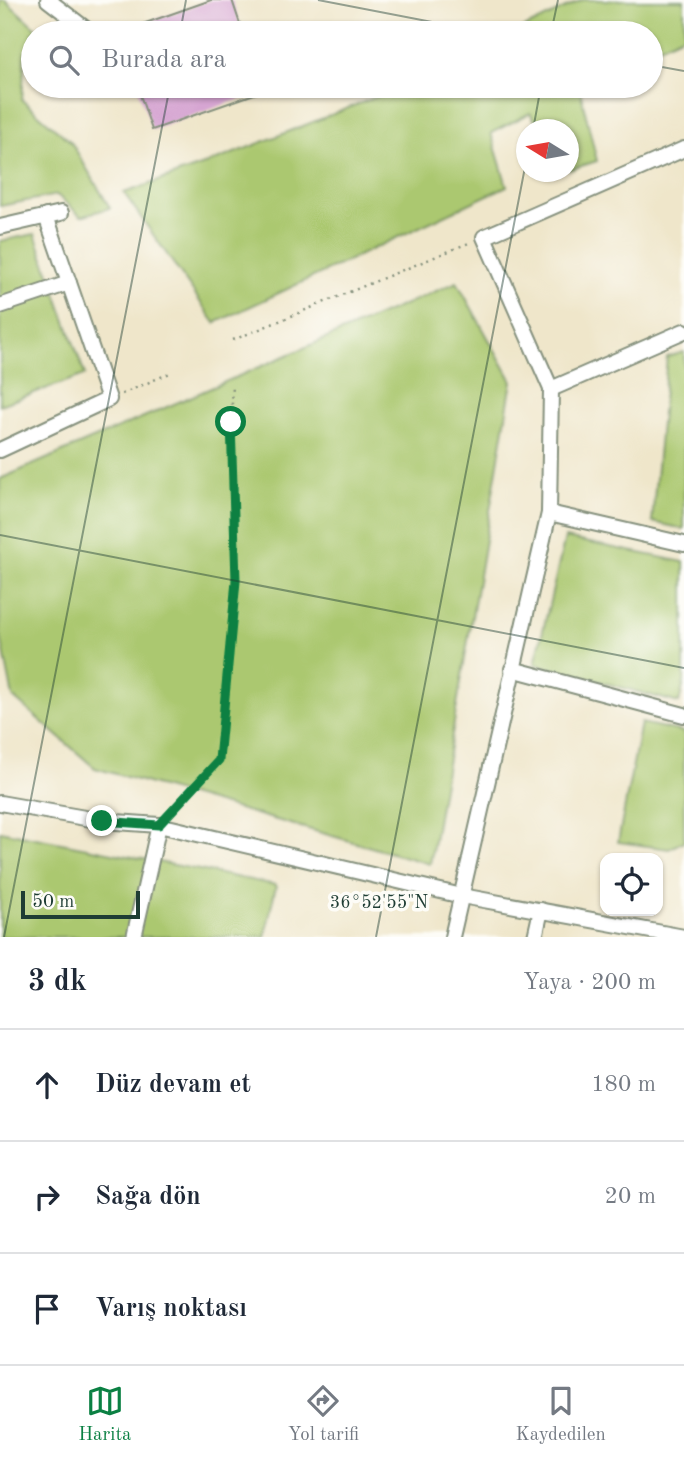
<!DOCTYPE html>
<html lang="tr">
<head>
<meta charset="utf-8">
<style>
  body { margin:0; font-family:"Old Standard TT",serif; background:#f2f2f3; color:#1f2937 }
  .controls { position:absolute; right:21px; bottom:21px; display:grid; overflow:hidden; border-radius:14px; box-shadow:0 2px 5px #0004 }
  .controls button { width:63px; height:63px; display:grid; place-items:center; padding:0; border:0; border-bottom:2px solid #e0e1e3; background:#fff; color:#1f2937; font:35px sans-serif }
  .compass { position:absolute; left:516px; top:119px; width:63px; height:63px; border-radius:50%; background:#fff; box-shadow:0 2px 5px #0004; rotate:281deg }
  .scale { position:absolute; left:21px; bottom:18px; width:119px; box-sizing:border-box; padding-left:7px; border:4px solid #1f3d34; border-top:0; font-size:19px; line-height:24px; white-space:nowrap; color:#1f3d34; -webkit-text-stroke:5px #fdfcf7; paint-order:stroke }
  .stop { position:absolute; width:21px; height:21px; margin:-16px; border:5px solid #0b8043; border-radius:50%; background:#fff }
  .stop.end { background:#0b8043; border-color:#fff; box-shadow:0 2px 7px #0008 }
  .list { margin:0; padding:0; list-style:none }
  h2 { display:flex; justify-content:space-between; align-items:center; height:91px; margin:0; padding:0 28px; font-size:30px }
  h2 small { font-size:23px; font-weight:400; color:#747a83 }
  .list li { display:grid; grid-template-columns:46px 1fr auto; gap:21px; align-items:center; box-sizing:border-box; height:112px; padding:0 28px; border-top:2px solid #e0e1e3 }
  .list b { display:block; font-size:26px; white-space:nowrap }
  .list em { font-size:23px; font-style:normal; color:#747a83 }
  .icon { flex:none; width:38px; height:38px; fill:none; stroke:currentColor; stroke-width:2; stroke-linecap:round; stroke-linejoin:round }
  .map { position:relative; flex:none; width:684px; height:937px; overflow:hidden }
  .search { position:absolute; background:#fff; box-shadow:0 2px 5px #0004; left:21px; right:21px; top:21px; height:77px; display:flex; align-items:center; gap:18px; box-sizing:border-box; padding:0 24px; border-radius:38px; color:#747a83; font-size:26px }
  .sheet { height:427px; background:#fff }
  nav { display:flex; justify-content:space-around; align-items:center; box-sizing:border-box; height:98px; border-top:2px solid #e0e1e3; background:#fff; font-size:19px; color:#747a83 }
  nav a { display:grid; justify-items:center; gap:4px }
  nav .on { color:#0b8043 }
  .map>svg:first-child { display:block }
  .green { fill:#abc86f; stroke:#658252; stroke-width:2 }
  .building { fill:#d6a5d2 }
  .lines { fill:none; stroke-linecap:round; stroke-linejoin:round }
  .minor-casing { stroke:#87927f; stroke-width:18 }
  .path { stroke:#87927f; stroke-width:2.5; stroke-dasharray:2 5; stroke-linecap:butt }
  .minor { stroke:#fff; stroke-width:14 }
  .route { stroke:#0b8043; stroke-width:9 }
  .ticks { fill:none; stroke:#1f3d34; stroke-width:2; stroke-opacity:0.45 }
  .ticks-label { font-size:18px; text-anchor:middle; fill:#1f3d34; stroke:#fdfcf7; stroke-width:7; stroke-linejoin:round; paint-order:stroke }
</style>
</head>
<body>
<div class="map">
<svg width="684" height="937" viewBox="0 0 684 937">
  <rect width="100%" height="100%" fill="#fdfcf7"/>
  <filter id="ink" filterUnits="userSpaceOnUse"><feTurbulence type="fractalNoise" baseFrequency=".0143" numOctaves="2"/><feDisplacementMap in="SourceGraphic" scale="14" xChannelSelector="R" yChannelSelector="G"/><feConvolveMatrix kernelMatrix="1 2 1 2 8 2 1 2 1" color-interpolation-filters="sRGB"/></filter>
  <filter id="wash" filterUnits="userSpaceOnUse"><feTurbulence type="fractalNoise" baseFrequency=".00686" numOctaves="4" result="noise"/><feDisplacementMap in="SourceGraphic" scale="28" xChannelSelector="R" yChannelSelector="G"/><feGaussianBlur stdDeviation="1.57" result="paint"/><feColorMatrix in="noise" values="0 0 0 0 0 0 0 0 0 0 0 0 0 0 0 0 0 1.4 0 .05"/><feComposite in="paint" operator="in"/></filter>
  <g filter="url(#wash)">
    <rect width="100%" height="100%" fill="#efe6ca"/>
    <!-- green -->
    <g class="green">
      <path d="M0 0H5L41 33H33V49L25 52 22 100 71 142 110 208 81 216 57 195 0 206Z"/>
      <path d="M582 0H684V35L651 51V33H514Z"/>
      <path d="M404 86H579L597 161 569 170 568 130 541 129 530 113 491 133 507 186 215 323 124 193 204 165Z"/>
      <path d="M35 234 85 375 0 405V241Z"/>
      <path d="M457 282 512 381 430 864 95 768 13 697 0 632V479Z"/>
      <path d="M684 352V529L652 522 667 357Z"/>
      <path d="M565 538 684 562V682L679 703 535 664Z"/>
      <path d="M641 723 684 732V841L669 849 618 842Z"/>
      <path d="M0 831 276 885 265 937H0Z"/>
    </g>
    <g id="blocks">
      <!-- building -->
      <g class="building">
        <path d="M211 0H232L243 33H117Z"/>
        <path d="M137 86H261L263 91 152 130Z"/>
      </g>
    </g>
  </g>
  <g filter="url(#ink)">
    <use href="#blocks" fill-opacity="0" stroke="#87927f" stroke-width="2"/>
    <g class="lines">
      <!-- minor casing -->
      <g class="minor-casing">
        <g id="minor">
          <path d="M48 0 91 33"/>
          <path d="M0 227 61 213"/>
          <path d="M0 306 69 283"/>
          <path d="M551 389 684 331"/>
          <path d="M0 450 109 399 46 216"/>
          <path d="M549 513 684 544"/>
          <path d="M512 669 684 715"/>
          <path d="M0 803 102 821 159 825 462 896 684 937"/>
          <path d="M134 937 159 825"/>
          <path d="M452 937 549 513 551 389 484 237 684 149"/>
          <path d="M535 937 541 910"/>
        </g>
      </g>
      <!-- path -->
      <g class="path">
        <path d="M233 340 471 242"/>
        <path d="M122 394 170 373"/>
        <path d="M171 812 219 760 236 581 231 422 233 385"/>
      </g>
      <!-- minor -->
      <use href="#minor" class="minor"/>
    </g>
  </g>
  <g class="lines" filter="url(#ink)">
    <!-- route -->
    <path class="route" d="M102 821 159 825 219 760 236 581 231 422"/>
  </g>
  <!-- ticks -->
  <path class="ticks" d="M318 0 489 33M180 33 186 0M551 33 558 0M651 65 684 71M533 130 541 86M0 535 684 668M4 937 170 86M376 937 526 162"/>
  <g class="ticks-label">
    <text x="379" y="908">36°52'55"N</text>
  </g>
</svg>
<div class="controls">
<button><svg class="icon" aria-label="locate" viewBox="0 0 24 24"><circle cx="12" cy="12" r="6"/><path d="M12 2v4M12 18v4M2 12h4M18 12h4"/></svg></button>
</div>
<svg class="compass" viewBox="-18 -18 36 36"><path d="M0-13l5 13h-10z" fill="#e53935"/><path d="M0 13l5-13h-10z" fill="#747a83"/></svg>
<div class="scale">50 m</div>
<div class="stop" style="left:231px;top:422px"></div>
<div class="stop end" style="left:102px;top:821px"></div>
<div class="search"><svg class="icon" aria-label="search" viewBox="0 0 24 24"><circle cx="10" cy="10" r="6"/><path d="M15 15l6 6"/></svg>Burada ara</div>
</div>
<section class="sheet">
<h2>3 dk<small>Yaya · 200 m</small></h2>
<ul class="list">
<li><svg class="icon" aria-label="ahead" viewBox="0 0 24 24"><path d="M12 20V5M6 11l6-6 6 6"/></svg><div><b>Düz devam et</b></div><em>180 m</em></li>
<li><svg class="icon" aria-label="right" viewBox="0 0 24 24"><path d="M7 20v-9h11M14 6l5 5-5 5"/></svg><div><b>Sağa dön</b></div><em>20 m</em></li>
<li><svg class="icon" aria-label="arrive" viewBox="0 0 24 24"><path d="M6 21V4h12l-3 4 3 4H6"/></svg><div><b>Varış noktası</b></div></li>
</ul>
</section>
<nav>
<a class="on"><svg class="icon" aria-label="map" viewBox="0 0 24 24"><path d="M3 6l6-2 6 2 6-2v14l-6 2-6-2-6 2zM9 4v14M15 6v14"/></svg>Harita</a>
<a><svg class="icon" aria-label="directions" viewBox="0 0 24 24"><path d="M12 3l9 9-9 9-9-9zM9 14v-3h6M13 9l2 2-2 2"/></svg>Yol tarifi</a>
<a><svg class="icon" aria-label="saved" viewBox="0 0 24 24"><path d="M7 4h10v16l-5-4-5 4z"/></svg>Kaydedilen</a>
</nav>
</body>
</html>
